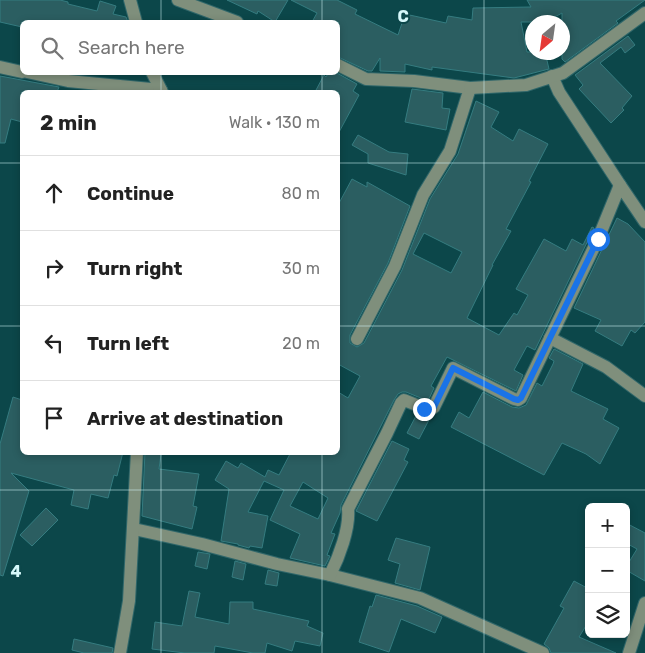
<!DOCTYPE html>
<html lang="en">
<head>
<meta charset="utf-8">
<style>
  body { margin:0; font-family:Rubik,sans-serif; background:#f2f2f2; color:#222 }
  .controls { position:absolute; right:15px; bottom:15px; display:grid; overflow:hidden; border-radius:8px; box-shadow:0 2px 8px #0003 }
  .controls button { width:45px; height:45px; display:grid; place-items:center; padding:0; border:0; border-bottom:1px solid #e0e0e0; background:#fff; color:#222; font:25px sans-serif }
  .compass { position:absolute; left:525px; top:15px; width:45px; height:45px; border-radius:50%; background:#fff; box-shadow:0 2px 8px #0003; rotate:209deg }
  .stop { position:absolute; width:15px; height:15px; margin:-11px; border:4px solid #1a73e8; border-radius:50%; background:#fff }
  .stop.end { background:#1a73e8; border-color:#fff; box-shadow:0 1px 5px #0008 }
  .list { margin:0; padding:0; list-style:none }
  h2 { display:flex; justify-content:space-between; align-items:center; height:65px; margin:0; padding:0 20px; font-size:21px }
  h2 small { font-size:16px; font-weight:400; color:#767676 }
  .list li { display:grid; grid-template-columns:32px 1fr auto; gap:15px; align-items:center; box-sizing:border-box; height:75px; padding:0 20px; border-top:1px solid #e0e0e0 }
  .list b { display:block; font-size:19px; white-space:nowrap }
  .list em { font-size:16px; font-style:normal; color:#767676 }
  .icon { flex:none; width:28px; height:28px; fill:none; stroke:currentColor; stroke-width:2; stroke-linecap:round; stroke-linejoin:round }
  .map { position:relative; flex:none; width:645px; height:653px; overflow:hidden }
  .search { position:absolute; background:#fff; box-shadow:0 2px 8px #0003; left:20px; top:20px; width:320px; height:55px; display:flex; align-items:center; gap:12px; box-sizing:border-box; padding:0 18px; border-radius:8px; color:#767676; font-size:19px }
  .panel { position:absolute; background:#fff; box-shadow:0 2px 8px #0003; left:20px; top:90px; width:320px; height:365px; border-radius:8px }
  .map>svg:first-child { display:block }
  .building { fill:#2b5e61; stroke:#357c80; fill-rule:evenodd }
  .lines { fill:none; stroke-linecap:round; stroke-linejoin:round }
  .minor-casing { stroke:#30676a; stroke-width:14 }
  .minor { stroke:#7f8f7c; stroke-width:12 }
  .route { stroke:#1a73e8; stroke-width:6 }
  .grid { fill:none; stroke:#d6f8fa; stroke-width:1; stroke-opacity:0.55 }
  .grid-label { font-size:16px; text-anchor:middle; font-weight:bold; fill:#d6f8fa; stroke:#0c474a; stroke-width:4; stroke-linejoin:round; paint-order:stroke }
</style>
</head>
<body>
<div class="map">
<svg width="645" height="653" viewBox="0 0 645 653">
  <rect width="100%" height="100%" fill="#0c474a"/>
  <!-- building -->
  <g class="building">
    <path d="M0 0H60L68 2V4L97 11 100 1 116 6 113 14 126 17 128 22H22V27L0 22Z"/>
    <path d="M227 0H288L275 22 258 11 257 14Z"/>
    <path d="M291 0H337L357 10 355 14 398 35 405 14 446 23 448 16 472 20 473 8 531 7 527 0H645L616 21 618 23 565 62 562 59V13L546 22H521L527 52H545L549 69 514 78 432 67V70L405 64V72L380 71V58L372 71H368L338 57V22H312L317 13Z"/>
    <path d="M628 36 635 45 625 53 621 47 600 63 632 96 622 108 624 110 611 123 579 89 583 85 575 75Z"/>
    <path d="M329 72H335L357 84 353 91 359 95 338 134V92H315L324 75 326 77Z"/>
    <path d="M0 76 59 87 57 92H22V122L11 119 5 143H0Z"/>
    <path d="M412 89 443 93 442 108 450 109 446 130 405 122Z"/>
    <path d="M476 101 499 112 491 127 513 141 519 129 548 144 529 181 531 182 506 229 511 231 492 265H493L467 318 499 335 514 313 517 315 528 295 516 289 544 239 566 251 572 239 583 245 592 227 594 228 535 350 527 346 514 370 523 375 516 391 447 357 431 386 434 388 428 401 406 392H402L398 394 394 400 341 505 340 513 331 533 335 534 327 555 330 556 325 566 290 558 300 534 270 520 284 490 264 481 248 512 268 516 262 548 250 546 249 548 238 545V544L221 541 229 489 215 480 226 461 238 468 241 463 265 477 268 470 279 475 291 452H338V392L348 398 360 376 338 364V205L352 179 367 187V182L410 206 388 263 350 335V343L357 347 364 343 402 270 430 199 458 154ZM424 233 462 252 451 273 413 254ZM303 482 328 498 318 519 290 506Z"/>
    <path d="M358 135 389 152 408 154 406 175 368 163V154L352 145Z"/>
    <path d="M617 218 628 224 645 242V322L635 333 631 330 622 346 595 331 601 320 574 308Z"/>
    <path d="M554 349 583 364 571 391 608 409 603 419 619 428 600 464 586 454 562 443 544 475 451 427 459 412 469 418 483 392 512 407 519 408 526 405 537 383 542 386 553 364 554 361 549 358Z"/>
    <path d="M13 397 22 400V452H123L117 476 114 475 108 498 91 494 88 509 71 505 74 490 11 473 29 491 3 576 0 575V444Z"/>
    <path d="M417 414 430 418 419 439 407 433Z"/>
    <path d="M392 441 409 449 404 460 408 462 377 521 356 511Z"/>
    <path d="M145 452 161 454 159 469 199 474 193 506 197 507 192 529 142 516Z"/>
    <path d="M46 508 58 520 32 546 20 535Z"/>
    <path d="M626 523 645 533V581L626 570V567L637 549 626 543Z"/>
    <path d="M396 538 430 547 420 590 395 583 400 564 388 560Z"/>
    <path d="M198 552 210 554 207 569 195 566Z"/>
    <path d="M235 561 246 564 243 580 232 577Z"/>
    <path d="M268 570 279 573 277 586 265 584Z"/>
    <path d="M574 581 589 589V621L579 637 616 653H551L549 648 544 644 564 608 560 606Z"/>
    <path d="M189 591 200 593 195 617 229 624 230 602H253V609L309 621 307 626 323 633 320 646 295 641 292 651 267 643 265 653H253L215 646 214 653H185L152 649 155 622 182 626Z"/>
    <path d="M376 595 417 606 442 617 435 633 401 619 389 652 359 642 370 606 372 607Z"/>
    <path d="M74 639 113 648 112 653H84L72 650Z"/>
  </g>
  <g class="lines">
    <!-- minor casing -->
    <g class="minor-casing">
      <g id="minor">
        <path d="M130 0 136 22"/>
        <path d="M178 0 237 22"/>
        <path d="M338 65 366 79 414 81 470 88 450 151 423 195 395 266 357 339"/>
        <path d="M0 67 22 72"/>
        <path d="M27 72 68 81 161 90"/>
        <path d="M152 72 162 92"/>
        <path d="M552 76 559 92 620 185"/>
        <path d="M470 88 526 85 563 73 645 13"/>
        <path d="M550 338 606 367 645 396"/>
        <path d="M134 529 202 544 277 564 330 575 420 598 543 653"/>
        <path d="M330 575C339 557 350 528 348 509L387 433 401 403 404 400 429 410 434 407 453 368 514 399 518 400 521 398 598 239 620 185 645 222"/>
        <path d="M120 653 129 601 137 452"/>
        <path d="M629 653 645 603"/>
      </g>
    </g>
    <!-- minor -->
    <use href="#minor" class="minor"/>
  </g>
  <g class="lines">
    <!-- route -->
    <path class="route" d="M424 409 429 410 434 407 453 368 514 399 518 400 521 398 598 239"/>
  </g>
  <!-- grid -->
  <path class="grid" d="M161 0V22M322 0V22M484 0V653M161 72V92M322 72V92M0 163H22M338 163H645M0 326H22M338 326H645M161 452V653M322 452V653M0 490H645"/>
  <g class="grid-label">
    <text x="403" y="22">C</text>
    <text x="16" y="577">4</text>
  </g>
</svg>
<div class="controls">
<button>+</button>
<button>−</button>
<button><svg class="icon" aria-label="layers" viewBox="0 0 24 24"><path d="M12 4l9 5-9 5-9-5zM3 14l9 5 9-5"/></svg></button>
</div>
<svg class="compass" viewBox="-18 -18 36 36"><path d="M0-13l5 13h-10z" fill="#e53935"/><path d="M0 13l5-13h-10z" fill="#767676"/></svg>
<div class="stop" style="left:598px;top:239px"></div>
<div class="stop end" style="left:424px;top:409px"></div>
<div class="search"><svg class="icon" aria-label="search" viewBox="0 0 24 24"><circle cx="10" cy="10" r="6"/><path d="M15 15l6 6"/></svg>Search here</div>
<section class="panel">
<h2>2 min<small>Walk · 130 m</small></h2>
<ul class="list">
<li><svg class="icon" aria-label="ahead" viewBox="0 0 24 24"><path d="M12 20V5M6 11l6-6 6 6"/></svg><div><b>Continue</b></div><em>80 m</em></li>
<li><svg class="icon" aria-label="right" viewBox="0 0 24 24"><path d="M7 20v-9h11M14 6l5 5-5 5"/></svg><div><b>Turn right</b></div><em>30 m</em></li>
<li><svg class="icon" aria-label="left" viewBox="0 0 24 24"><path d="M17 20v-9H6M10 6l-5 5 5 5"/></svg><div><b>Turn left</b></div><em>20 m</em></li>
<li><svg class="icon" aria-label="arrive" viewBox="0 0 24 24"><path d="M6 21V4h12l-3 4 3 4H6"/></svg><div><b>Arrive at destination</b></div></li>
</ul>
</section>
</div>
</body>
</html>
